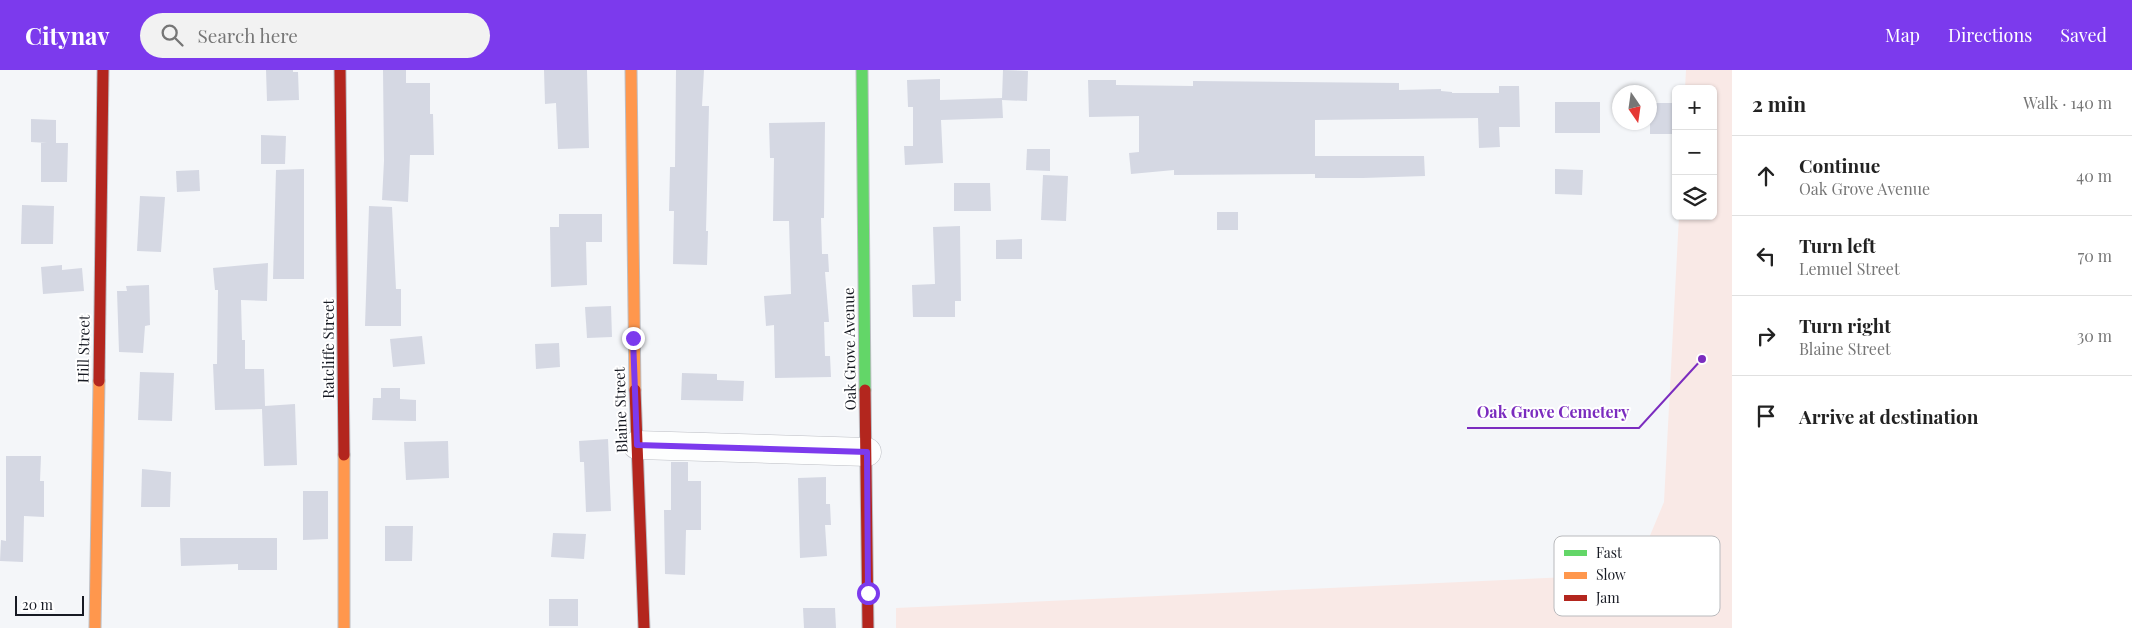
<!DOCTYPE html>
<html lang="en">
<head>
<meta charset="utf-8">
<style>
  body { margin:0; font-family:"Playfair Display",serif; background:#f2f2f2; color:#222 }
  .controls { position:absolute; right:15px; top:15px; display:grid; overflow:hidden; border-radius:8px; box-shadow:0 1px 4px #0004 }
  .controls button { width:45px; height:45px; display:grid; place-items:center; padding:0; border:0; border-bottom:1px solid #e0e0e0; background:#fff; color:#222; font:25px sans-serif }
  .compass { position:absolute; left:1612px; top:15px; width:45px; height:45px; border-radius:50%; background:#fff; box-shadow:0 1px 4px #0004; rotate:167deg }
  .scale { position:absolute; left:15px; bottom:12px; width:69px; box-sizing:border-box; padding-left:5px; border:2px solid #171a23; border-top:0; font-size:14px; line-height:18px; white-space:nowrap; color:#171a23; -webkit-text-stroke:4px #fff; paint-order:stroke }
  .stop { position:absolute; width:15px; height:15px; margin:-11px; border:4px solid #7c3aed; border-radius:50%; background:#fff }
  .stop.end { background:#7c3aed; border-color:#fff; box-shadow:0 1px 5px #0008 }
  .list { margin:0; padding:0; list-style:none }
  h2 { display:flex; justify-content:space-between; align-items:center; height:65px; margin:0; padding:0 20px; font-size:21px }
  h2 small { font-size:16px; font-weight:400; color:#767676 }
  .list li { display:grid; grid-template-columns:32px 1fr auto; gap:15px; align-items:center; box-sizing:border-box; height:80px; padding:0 20px; border-top:1px solid #e0e0e0 }
  .list b { display:block; font-size:19px; white-space:nowrap }
  .list p { margin:0; font-size:16px; white-space:nowrap; color:#767676 }
  .list em { font-size:16px; font-style:normal; color:#767676 }
  .icon { flex:none; width:28px; height:28px; fill:none; stroke:currentColor; stroke-width:2; stroke-linecap:round; stroke-linejoin:round }
  .map { position:relative; flex:none; width:1732px; height:558px; overflow:hidden }
  header { display:flex; align-items:center; gap:30px; box-sizing:border-box; height:70px; padding:0 25px; background:#7c3aed; color:#fff }
  header strong { font-size:24px }
  nav { display:flex; gap:28px; margin-inline-start:auto; font-size:18px }
  .search { width:350px; height:45px; background:#f2f2f2; display:flex; align-items:center; gap:12px; box-sizing:border-box; padding:0 18px; border-radius:28px; color:#767676; font-size:19px }
  main { display:flex }
  aside { flex:1; background:#fff }
  .map>svg:first-child { display:block }
  .green { fill:#f9e9e6 }
  .building { fill:#d5d8e3 }
  .lines { fill:none; stroke-linecap:round; stroke-linejoin:round }
  .street-casing { stroke:#bcbec4; stroke-width:29 }
  .fast-casing { stroke:#bcbec4; stroke-width:13 }
  .slow-casing { stroke:#bcbec4; stroke-width:13 }
  .jam-casing { stroke:#bcbec4; stroke-width:13 }
  .street { stroke:#fdfefe; stroke-width:28 }
  .fast { stroke:#63d668; stroke-width:11 }
  .slow { stroke:#ff974d; stroke-width:11 }
  .jam { stroke:#b3261e; stroke-width:11 }
  .route { stroke:#7c3aed; stroke-width:6 }
  .labels { text-anchor:middle; stroke-width:4; stroke-linejoin:round; paint-order:stroke }
  .street-label { font-size:15px; fill:#171a23; stroke:#fff }
  .key { fill:#fff; stroke:#b9babd; stroke-width:1 }
  .key-label { font-size:14px; fill:#171a23 }
  .leader { fill:none; stroke:#7b2cbf; stroke-width:2 }
  .callout-dot { fill:#7b2cbf; stroke:#fff; stroke-width:2 }
  .callout-label { font-size:16px; text-anchor:middle; font-weight:bold; fill:#7b2cbf; stroke:#fff; stroke-width:4; stroke-linejoin:round; paint-order:stroke }
</style>
</head>
<body>
<header>
<strong>Citynav</strong>
<div class="search"><svg class="icon" aria-label="search" viewBox="0 0 24 24"><circle cx="10" cy="10" r="6"/><path d="M15 15l6 6"/></svg>Search here</div>
<nav><a>Map</a><a>Directions</a><a>Saved</a></nav>
</header>
<main>
<div class="map">
<svg width="1732" height="558" viewBox="0 0 1732 558">
  <rect width="100%" height="100%" fill="#f4f6f9"/>
  <!-- green -->
  <path class="green" d="M1686 0H1732V558H896V538L1634 504 1664 432 1679 146H1713V19H1685Z"/>
  <!-- building -->
  <g class="building">
    <path d="M266 0H293V2H298L299 30 267 31Z"/>
    <path d="M383 0H406V13H430V44H433L434 85H410L408 132 382 130 384 91Z"/>
    <path d="M544 0H587L589 78 558 79 556 33 545 34Z"/>
    <path d="M676 0H704L702 36H709L706 161H708L707 195 673 194 674 141H669L670 97H675Z"/>
    <path d="M1003 0 1028 1 1027 31 1002 30 1003 48 941 50 943 93 905 95 904 76H913V37H908L907 10 940 9V30L1002 28Z"/>
    <path d="M1088 10H1116V15L1193 16V11L1399 13V20L1441 19V21L1452 22V23H1499V16H1519L1520 57H1499L1500 77 1479 78 1478 48 1315 50V86H1424L1425 106 1363 108H1315V104L1174 105V100L1131 104 1129 83 1139 82V46L1089 47Z"/>
    <rect x="1555" y="32" width="45" height="31"/>
    <rect x="1650" y="33" width="26" height="31"/>
    <path d="M31 49 56 50V73H68L67 112H41V73H47L31 72Z"/>
    <path d="M825 52 824 148H821L822 184H828L829 202H825L829 252H824L825 286H830L831 307 775 308 774 255 766 256 764 226 791 224 789 151H773L774 88H770L769 53Z"/>
    <path d="M261 65 286 66 285 94H261Z"/>
    <path d="M1027 79H1050V101L1026 100Z"/>
    <path d="M304 99V209H273L276 100Z"/>
    <path d="M1555 99 1583 100 1582 125 1555 124Z"/>
    <path d="M199 100 200 121 177 122 176 101Z"/>
    <path d="M1043 105 1068 106 1066 151 1041 150Z"/>
    <path d="M954 113H990L991 141H954Z"/>
    <path d="M140 126 165 127 161 182 137 181Z"/>
    <path d="M22 135 54 136 53 174H21Z"/>
    <path d="M369 136 392 137 396 219H401V256H365Z"/>
    <rect x="1217" y="142" width="21" height="18"/>
    <path d="M559 144H602V172H586L587 215 551 217 550 157H559Z"/>
    <path d="M960 156 961 231H955V247H913L912 215 935 214 933 157Z"/>
    <path d="M1022 169V189H996V170Z"/>
    <path d="M268 193 267 231 241 230 242 270H245V299H264L265 336 295 334 297 395 264 396 262 339 215 340 213 294H217L218 220H215L213 198Z"/>
    <path d="M62 195V200L82 198 84 221 43 224 41 197Z"/>
    <path d="M149 215 150 255 145 256 143 283 119 282 117 221H127L126 216Z"/>
    <path d="M611 236 612 267 587 268 585 237Z"/>
    <path d="M422 266 425 294 393 297 390 269Z"/>
    <path d="M559 273 560 297 536 299 535 274Z"/>
    <path d="M140 302 174 303 172 351 138 350Z"/>
    <path d="M682 303 717 304V310L744 311 743 331 681 330Z"/>
    <path d="M381 318H400V329L416 330V351L372 350 373 328H381Z"/>
    <path d="M608 369 611 441 586 442 584 392H580L579 371Z"/>
    <path d="M448 371 449 408 406 410 404 372Z"/>
    <path d="M6 386H41L40 411H44V447L24 446 23 492 0 491 1 470 6 471Z"/>
    <path d="M671 392H688V411H701V460H686L685 505 665 504 664 440H671Z"/>
    <path d="M142 399 171 402 170 437H141Z"/>
    <path d="M826 407V434H830L831 455H825L827 486 800 488 798 408Z"/>
    <path d="M303 421H328V469L303 470Z"/>
    <path d="M385 456H413L412 491H385Z"/>
    <path d="M553 463 586 464 584 489 551 487Z"/>
    <path d="M180 468H277V500H238V494L181 496Z"/>
    <rect x="549" y="529" width="29" height="27"/>
    <path d="M803 538H835L836 558H804Z"/>
  </g>
  <g class="lines">
    <!-- street casing -->
    <g class="street-casing">
      <path id="street" d="M637 375 867 382"/>
    </g>
    <!-- fast casing -->
    <g class="fast-casing">
      <path id="fast" d="M862 0 865 320"/>
    </g>
    <!-- slow casing -->
    <g class="slow-casing">
      <g id="slow">
        <path d="M631 0 635 320"/>
        <path d="M344 385V558"/>
        <path d="M95 558 99 311"/>
      </g>
    </g>
    <!-- jam casing -->
    <g class="jam-casing">
      <g id="jam">
        <path d="M340 0 344 385"/>
        <path d="M99 311 103 0"/>
        <path d="M635 320 644 558"/>
        <path d="M865 320 868 558"/>
      </g>
    </g>
    <!-- street -->
    <use href="#street" class="street"/>
    <!-- fast -->
    <use href="#fast" class="fast"/>
    <!-- slow -->
    <use href="#slow" class="slow"/>
    <!-- jam -->
    <use href="#jam" class="jam"/>
  </g>
  <g class="lines">
    <!-- route -->
    <path class="route" d="M633 268 637 375 867 382 868 523"/>
  </g>
  <g class="labels">
    <!-- street labels -->
    <g class="street-label">
      <text transform="translate(84 279) rotate(-89)" y="5">Hill Street</text>
      <text transform="translate(329 279) rotate(-90)" y="5">Ratcliffe Street</text>
      <text transform="translate(850 279) rotate(-91)" y="5">Oak Grove Avenue</text>
      <text transform="translate(621 340) rotate(-92)" y="5">Blaine Street</text>
    </g>
  </g>
  <!-- legend -->
  <rect x="1554" y="466" width="166" height="80" rx="8" class="key"/>
  <rect x="1564" y="480" width="23" height="6" fill="#63d668"/>
  <rect x="1564" y="502" width="23" height="7" fill="#ff974d"/>
  <rect x="1564" y="525" width="23" height="6" fill="#b3261e"/>
  <g class="key-label">
    <text x="1596" y="488">Fast</text>
    <text x="1596" y="510">Slow</text>
    <text x="1596" y="533">Jam</text>
  </g>
  <!-- callouts -->
  <path class="leader" d="M1702 289L1639 358H1467"/>
  <circle class="callout-dot" cx="1702" cy="289" r="5"/>
  <g class="callout-label">
    <text x="1553" y="348">Oak Grove Cemetery</text>
  </g>
</svg>
<div class="controls">
<button>+</button>
<button>−</button>
<button><svg class="icon" aria-label="layers" viewBox="0 0 24 24"><path d="M12 4l9 5-9 5-9-5zM3 14l9 5 9-5"/></svg></button>
</div>
<svg class="compass" viewBox="-18 -18 36 36"><path d="M0-13l5 13h-10z" fill="#e53935"/><path d="M0 13l5-13h-10z" fill="#767676"/></svg>
<div class="scale">20 m</div>
<div class="stop" style="left:868px;top:523px"></div>
<div class="stop end" style="left:633px;top:268px"></div>
</div>
<aside>
<h2>2 min<small>Walk · 140 m</small></h2>
<ul class="list">
<li><svg class="icon" aria-label="ahead" viewBox="0 0 24 24"><path d="M12 20V5M6 11l6-6 6 6"/></svg><div><b>Continue</b><p>Oak Grove Avenue</p></div><em>40 m</em></li>
<li><svg class="icon" aria-label="left" viewBox="0 0 24 24"><path d="M17 20v-9H6M10 6l-5 5 5 5"/></svg><div><b>Turn left</b><p>Lemuel Street</p></div><em>70 m</em></li>
<li><svg class="icon" aria-label="right" viewBox="0 0 24 24"><path d="M7 20v-9h11M14 6l5 5-5 5"/></svg><div><b>Turn right</b><p>Blaine Street</p></div><em>30 m</em></li>
<li><svg class="icon" aria-label="arrive" viewBox="0 0 24 24"><path d="M6 21V4h12l-3 4 3 4H6"/></svg><div><b>Arrive at destination</b></div></li>
</ul>
</aside>
</main>
</body>
</html>
